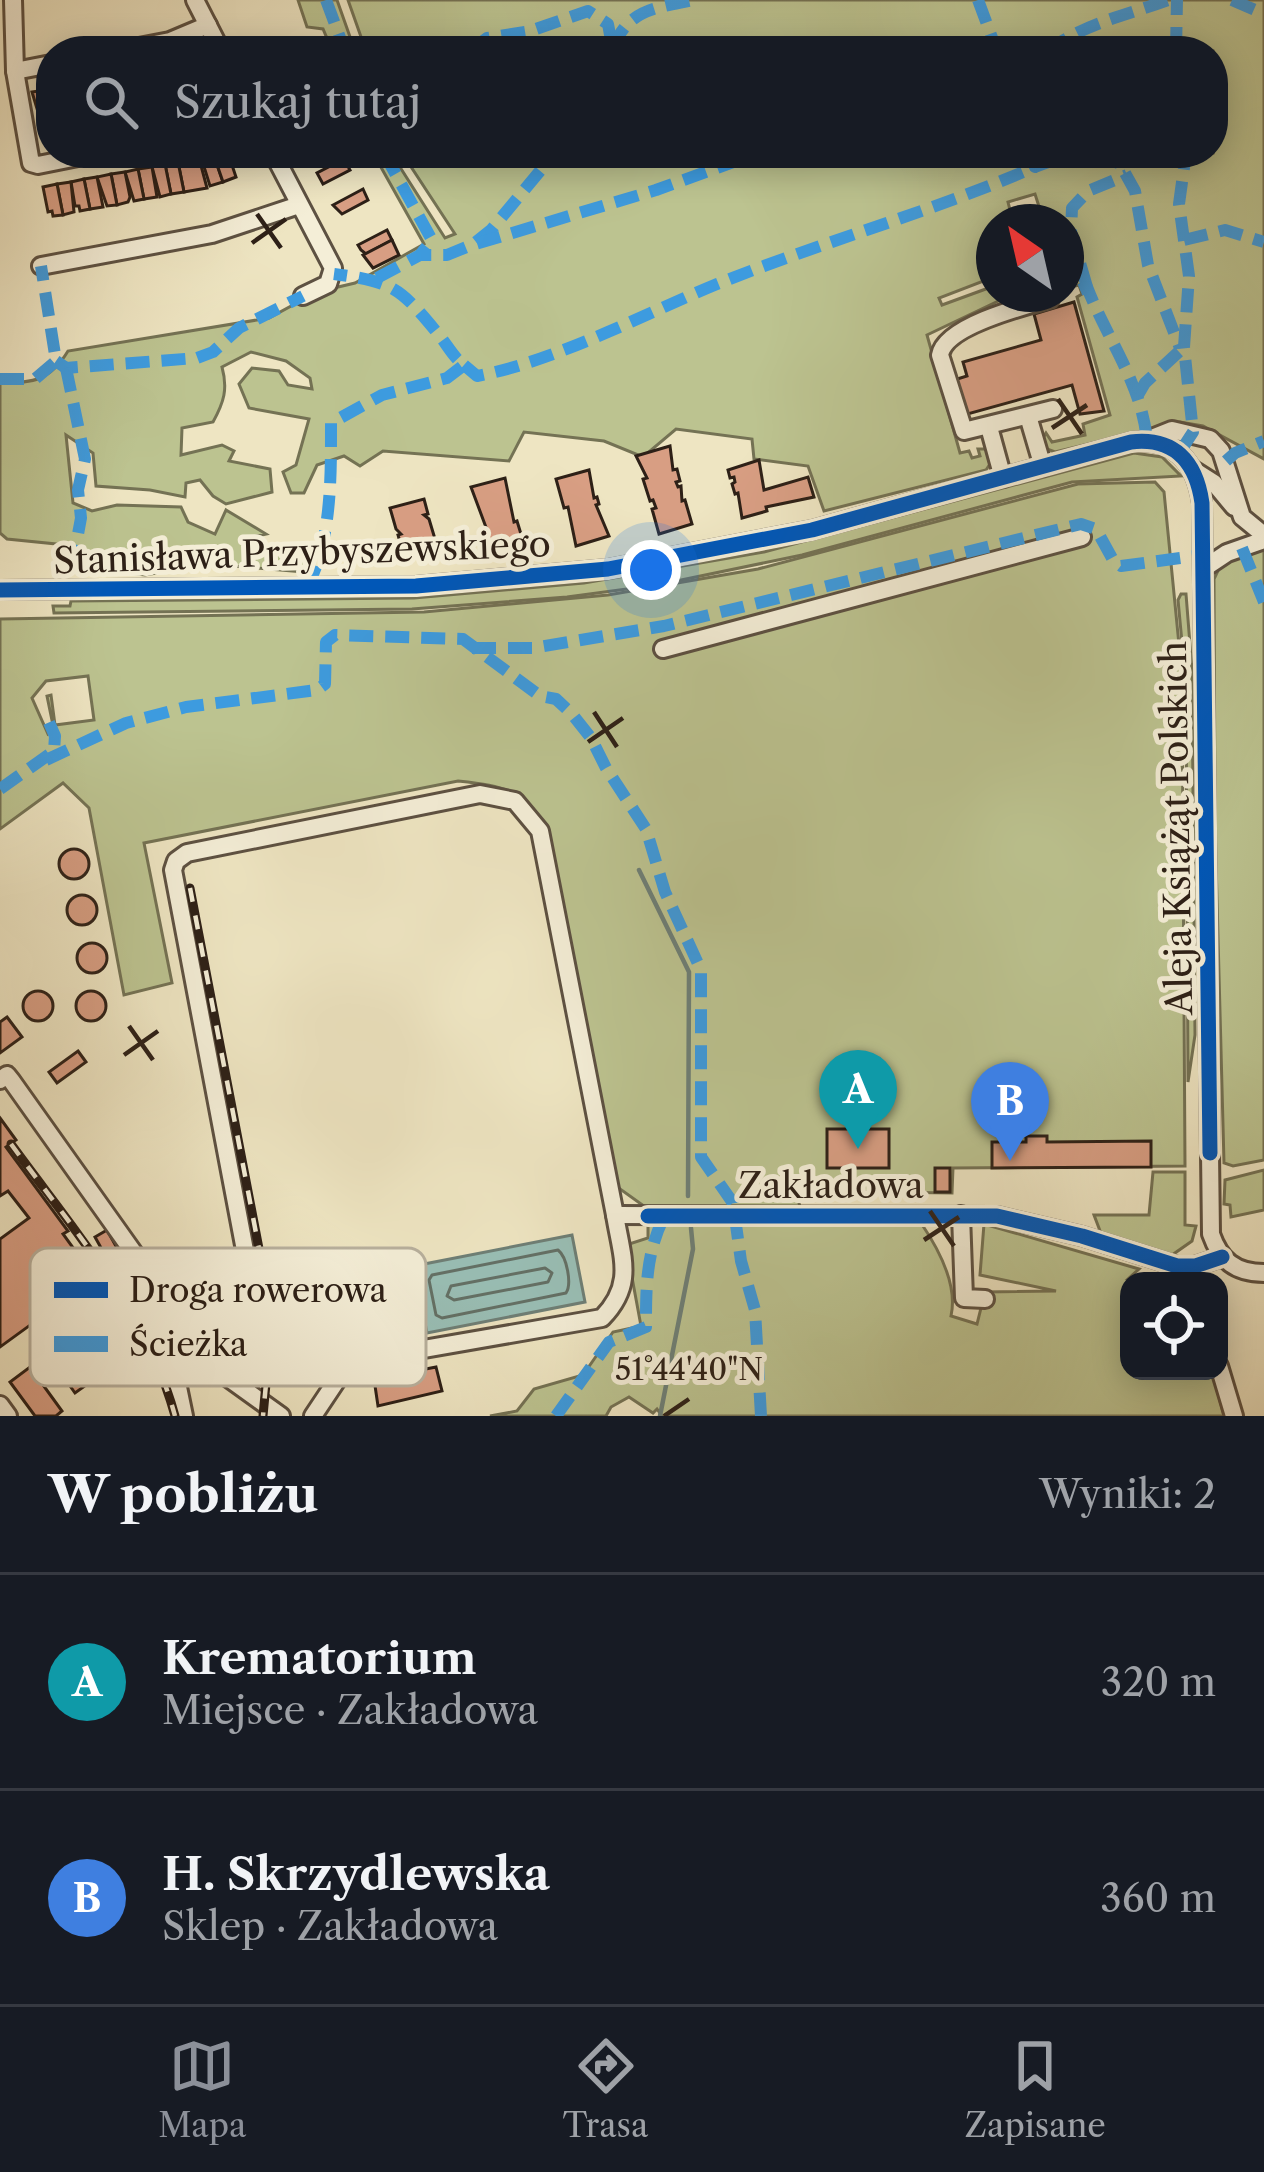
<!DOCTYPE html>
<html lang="pl">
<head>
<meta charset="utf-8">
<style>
  body { margin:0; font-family:"Libre Caslon Text",serif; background:#242831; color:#f1f3f6 }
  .controls { position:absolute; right:36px; bottom:36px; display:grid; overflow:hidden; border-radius:24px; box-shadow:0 6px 30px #0003 }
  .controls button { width:108px; height:108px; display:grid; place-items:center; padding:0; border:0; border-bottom:3px solid #363941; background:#171b24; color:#f1f3f6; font:60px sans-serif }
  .compass { position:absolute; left:976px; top:204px; width:108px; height:108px; border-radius:50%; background:#171b24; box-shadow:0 6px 30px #0003; rotate:326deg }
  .you { position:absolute; left:651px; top:570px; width:42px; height:42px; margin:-30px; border:9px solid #fff; border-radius:50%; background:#1a73e8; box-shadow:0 0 0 18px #1a73e833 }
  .badge { display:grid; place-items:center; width:78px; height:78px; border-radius:50%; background:#8c9099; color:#fff; font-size:39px; font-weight:700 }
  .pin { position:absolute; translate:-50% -99px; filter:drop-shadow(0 3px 6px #0008) }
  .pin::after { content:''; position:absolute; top:63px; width:42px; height:36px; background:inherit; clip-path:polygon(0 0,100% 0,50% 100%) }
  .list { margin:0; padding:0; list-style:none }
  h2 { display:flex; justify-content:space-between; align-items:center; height:156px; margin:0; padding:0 48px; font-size:51px }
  h2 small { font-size:39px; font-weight:400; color:#9ea1a6 }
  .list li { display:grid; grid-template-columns:78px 1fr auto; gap:36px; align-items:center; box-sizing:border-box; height:216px; padding:0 48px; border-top:3px solid #363941 }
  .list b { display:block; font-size:45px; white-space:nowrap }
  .list p { margin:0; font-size:39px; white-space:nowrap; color:#9ea1a6 }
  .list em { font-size:39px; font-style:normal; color:#9ea1a6 }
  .icon { flex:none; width:66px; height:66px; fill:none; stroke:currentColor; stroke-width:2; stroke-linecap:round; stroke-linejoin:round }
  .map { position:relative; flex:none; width:1264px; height:1416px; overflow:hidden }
  .search { position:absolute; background:#171b24; box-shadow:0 6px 30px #0003; left:36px; right:36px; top:36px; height:132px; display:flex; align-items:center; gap:30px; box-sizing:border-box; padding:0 42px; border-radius:48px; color:#9ea1a6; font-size:45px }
  .sheet { height:588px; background:#171b24 }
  nav { display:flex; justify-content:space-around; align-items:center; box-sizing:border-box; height:168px; border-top:3px solid #363941; background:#171b24; font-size:33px; color:#9ea1a6 }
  nav a { display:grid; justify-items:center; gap:6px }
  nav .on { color:#8c9099 }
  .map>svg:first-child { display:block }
  .green { fill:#bcc390; stroke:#747254; stroke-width:3; fill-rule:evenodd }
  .water { fill:#99bfb6; stroke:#6e7f76; stroke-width:3 }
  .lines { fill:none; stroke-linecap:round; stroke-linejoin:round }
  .shore { stroke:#637066; stroke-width:3 }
  .stream { stroke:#6e7f76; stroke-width:4.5 }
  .building { fill:#d89e83; stroke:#2d2017; stroke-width:3 }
  .minor-casing { stroke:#5d5142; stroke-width:22 }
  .minor { stroke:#f4eed7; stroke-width:16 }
  .rail-casing { stroke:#2d2017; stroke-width:9 }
  .rail { stroke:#f4eed7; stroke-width:4.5; stroke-dasharray:14; stroke-linecap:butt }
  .quiet { stroke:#3d9bdf; stroke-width:12; stroke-dasharray:24 12; stroke-linecap:butt }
  .cycleway-casing { stroke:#f4eed7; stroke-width:22 }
  .cycleway { stroke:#0057b8; stroke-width:15 }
  .ticks { fill:none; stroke:#2d2017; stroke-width:4.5 }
  .labels { text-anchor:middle; stroke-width:10; stroke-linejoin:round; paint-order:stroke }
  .street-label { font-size:36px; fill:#2d2017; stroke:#f4eed7 }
  .key { fill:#f4eed7; stroke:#b8b09d; stroke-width:3 }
  .key-label { font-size:33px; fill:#2d2017 }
  .ticks-label { font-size:30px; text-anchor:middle; fill:#2d2017; stroke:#f4eed7; stroke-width:10; stroke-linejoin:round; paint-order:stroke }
</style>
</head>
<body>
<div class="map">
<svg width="1264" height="1416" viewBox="0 0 1264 1416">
  <rect width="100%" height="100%" fill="#eee5c2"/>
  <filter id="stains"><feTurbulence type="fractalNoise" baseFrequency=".00167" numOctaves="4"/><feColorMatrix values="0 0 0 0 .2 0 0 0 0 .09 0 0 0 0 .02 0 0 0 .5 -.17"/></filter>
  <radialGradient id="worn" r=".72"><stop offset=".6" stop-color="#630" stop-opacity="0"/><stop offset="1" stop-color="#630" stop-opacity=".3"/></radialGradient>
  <!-- green -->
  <g class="green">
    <path d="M298 0H337L355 51H321L329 43 323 29 307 27Z"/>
    <path d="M348 0H1264V459L1203 426 1180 422 1055 452 1047 449 1043 438 1046 433 1052 442 1085 435 1083 424 1110 415 1077 297 1082 294 1079 285 1066 288V222H1044L1035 194 1008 202 1013 222H994V277L939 298 942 305 994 286V294H1013L927 335 960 453 969 451 972 458 980 456 978 449H986L990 464 986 470 824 511 808 466 754 459 752 439 676 429 643 457 604 441 524 432 509 461 383 451 360 466 344 456 317 465 304 493H291L283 472 296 465 309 419 249 408 239 384 252 368 279 371 288 385 312 389 310 378 286 361 251 352 222 367C228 389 224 402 213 422L182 428 181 455 222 445 234 451 229 461 270 469 272 492 226 504 213 496 200 480 186 483 185 497 150 490 96 486 93 453 66 435 73 503 92 511 117 505 181 507 188 522 215 534 226 510 266 534 253 537 251 554 275 555 288 545 305 546 308 560 303 572 209 564 145 575 81 567 66 545 7 539 0 533V383C33 383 50 381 68 351L269 318 317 292 355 283 424 244 373 153H391L445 238 455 234 402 153H1213V51H366Z"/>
    <path d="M1134 453 1162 457 1181 476 1072 482 802 555 657 585 567 597 412 609 54 613 53 606H70L71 601 414 598 584 583 764 552Z"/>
    <path d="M1155 482 1164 492 1182 675 1185 1166 953 1168 952 1193 796 1191 801 1211 648 1209 613 1184 548 836C528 790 505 786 458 781L144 843 172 983 124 995 89 808 63 783 0 829V619L424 612 608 595 758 569 1078 484ZM88 676 94 720 55 725 51 695 47 696 54 730 48 734 32 698 46 681Z"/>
    <path d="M1264 548V1160L1233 1166 1224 1163 1215 823 1214 579 1222 562Z"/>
    <path d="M1181 594H1186L1192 670 1195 1035 1188 1082 1186 685 1178 600Z"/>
    <path d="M1264 1170V1210L1231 1217 1230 1205 1224 1204 1225 1180Z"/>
    <path d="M1153 1172H1185V1225L1196 1226 1192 1241 1172 1255 1102 1236 1094 1215H1149Z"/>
    <path d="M648 1222 921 1223C938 1248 958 1285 951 1316L977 1324 985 1292 1056 1291 980 1275 984 1224 1139 1269 1128 1279 1140 1281H1129V1371H1212L1224 1416H662L657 1409 653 1413 629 1397 611 1407 606 1416H490L517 1411 534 1389 583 1375 613 1332 641 1326 626 1245 648 1238Z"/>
  </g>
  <!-- water -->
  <path class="water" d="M572 1235 585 1302 427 1333 414 1266Z"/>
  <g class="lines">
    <!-- shore -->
    <g class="shore">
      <path d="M558 1250C567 1257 572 1284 566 1293L442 1318 436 1315 429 1280 432 1275Z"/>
      <path d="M545 1268 552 1273 548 1282 454 1300 447 1296 451 1286Z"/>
    </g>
    <!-- stream -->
    <g class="stream">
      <path d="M639 870 689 972 688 1196"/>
      <path d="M660 1416 693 1249 691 1228"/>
    </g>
  </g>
  <!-- building -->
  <g class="building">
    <path d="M46 90 51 120 41 122 32 92Z"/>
    <path d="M213 153 223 182 210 186 201 157Z"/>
    <path d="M213 153H228L236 177 223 182Z"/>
    <path d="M199 158 207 188 184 192 178 162Z"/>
    <path d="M344 159 350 170 323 184 317 173Z"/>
    <path d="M178 162 184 192 171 194 165 164Z"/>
    <path d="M165 164 171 194 160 197 152 167Z"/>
    <path d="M152 167 157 197 144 199 138 169Z"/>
    <path d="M138 169 144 199 134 201 125 172Z"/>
    <path d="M125 172 130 197 128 202 117 205 111 174Z"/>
    <path d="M111 174 117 205 107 206 97 177Z"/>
    <path d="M97 177 103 207 90 209 84 179Z"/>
    <path d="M84 179 90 209 80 211 79 206H75L71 182Z"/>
    <path d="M71 182 74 212 63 215 57 184Z"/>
    <path d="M57 184 63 215 53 216 52 211 48 212 43 187Z"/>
    <path d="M363 189 368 200 342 214 333 205Z"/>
    <path d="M387 230 392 240 366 254 361 250 358 245Z"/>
    <path d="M392 240 399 255 373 268 363 255Z"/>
    <path d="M1074 302 1104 411 1080 414 1072 385 964 415 954 380 967 376 963 362 1041 340 1034 314Z"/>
    <path d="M670 446 673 470 677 469 680 481 676 482 678 487 681 486 682 501 685 500 692 524 659 534 652 509 656 508 653 500 650 501 643 479 647 478 636 456Z"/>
    <path d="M759 460 764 490 808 477 814 497 766 507 767 511 742 518 738 493 735 494 732 484 735 482 734 477 730 478 728 470Z"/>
    <path d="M589 470 594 498 597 497 599 504 596 505 609 536 576 546 568 507 564 508 556 479Z"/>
    <path d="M505 478 514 522 517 521 524 544 490 554 484 531 487 530 471 487Z"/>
    <path d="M424 499 428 514 424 515 429 519 438 549 405 559 398 535 401 534 396 529 390 508Z"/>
    <circle cx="74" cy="864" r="15"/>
    <circle cx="82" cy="910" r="15"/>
    <circle cx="92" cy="958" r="15"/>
    <circle cx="38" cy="1006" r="15"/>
    <circle cx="91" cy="1006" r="15"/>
    <path d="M7 1017 22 1037 0 1053V1022Z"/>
    <path d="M78 1051 86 1062 57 1083 49 1072Z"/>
    <path d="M0 1118 16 1140 6 1147 68 1231 63 1234 95 1278 0 1347V1239L29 1218 8 1191 0 1196Z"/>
    <rect x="827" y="1129" width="62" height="39"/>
    <path d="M1026 1136H1047V1142L1151 1141V1167L992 1168V1142H1026Z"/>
    <rect x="935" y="1168" width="15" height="24"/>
    <path d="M107 1230 127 1266 115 1273 95 1237Z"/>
    <path d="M112 1311 138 1348 75 1393 56 1366 75 1352 87 1369 111 1351 92 1325Z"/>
    <path d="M30 1367 62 1411 56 1416H35L10 1382Z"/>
    <path d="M436 1367 442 1391 378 1406 374 1379Z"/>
  </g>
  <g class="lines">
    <!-- minor casing -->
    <g class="minor-casing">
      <g id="minor">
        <path d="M13 0 15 71 31 163 38 165 98 153"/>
        <path d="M195 0 221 51"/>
        <path d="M118 51 170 41 208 25"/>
        <path d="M15 71 51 64"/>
        <path d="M273 153 333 268 328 284 303 296"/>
        <path d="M41 266 212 234 299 205"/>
        <path d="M1050 299C1024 306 945 326 940 355L964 431 1053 409"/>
        <path d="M1028 416 1043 467"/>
        <path d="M989 427 1003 478"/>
        <path d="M1147 440 1172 430 1210 439 1221 451 1242 517 1264 535"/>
        <path d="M1192 469 1214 483 1234 507"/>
        <path d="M1203 569 1227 553 1264 540"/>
        <path d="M0 590 416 586 608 569 812 530 1131 442C1174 437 1196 461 1202 503L1211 1234C1220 1260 1235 1273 1264 1273"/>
        <path d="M663 649 1082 537"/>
        <path d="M0 1080 7 1075 11 1080 141 1263 153 1327 178 1387 184 1416"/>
        <path d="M615 1215 997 1216 1082 1236 1177 1266H1195L1222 1257"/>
        <path d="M961 1215 964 1298 985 1299"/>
        <path d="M251 1282 330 1267 349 1362"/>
        <path d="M1219 1366 1234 1416"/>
        <path d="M0 1405 8 1416"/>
        <path d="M281 1416 227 1377 217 1353 251 1282 173 870 176 861 187 853 480 794 515 801 540 831 615 1215C622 1258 635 1284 602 1318L349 1362 313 1416"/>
      </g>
    </g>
    <!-- minor -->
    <use href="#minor" class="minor"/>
    <!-- rail casing -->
    <g class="rail-casing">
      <g id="rail">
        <path d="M190 888 265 1280 270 1341 263 1416"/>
        <path d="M11 1144C72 1228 148 1314 175 1416"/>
      </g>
    </g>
    <!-- rail -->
    <use href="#rail" class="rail"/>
    <!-- quiet -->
    <g class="quiet">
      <path d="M326 0 345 51"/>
      <path d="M978 0 997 51"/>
      <path d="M1232 0 1264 14"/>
      <path d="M613 49C627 9 656 8 693 0"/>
      <path d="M470 51 487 38 530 31 588 11 608 24 613 51"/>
      <path d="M1046 51C1089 22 1121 17 1168 0"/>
      <path d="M1176 51 1177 0"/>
      <path d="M384 153 432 240 420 255"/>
      <path d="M1097 153 1120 164 1135 191 1148 265 1180 348"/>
      <path d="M1032 158 1035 167 1072 153"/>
      <path d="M1184 240 1225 230 1264 242"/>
      <path d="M476 242 491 230 555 153"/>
      <path d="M377 278 420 255H447L469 246 656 190 758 153"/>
      <path d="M1087 287 1071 232 1072 208 1088 191 1127 175"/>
      <path d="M1080 290 1087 287C1107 339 1142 384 1147 441"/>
      <path d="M56 361 66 368 197 358 213 352 239 328 303 296"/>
      <path d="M464 365 477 376C556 361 642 315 717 284 822 242 931 212 1035 167"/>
      <path d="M66 368 85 459 78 490 81 518 70 577"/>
      <path d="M0 379H35L56 361 41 266"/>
      <path d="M1138 395 1145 383 1184 347"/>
      <path d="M1180 452 1193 432 1184 347 1189 276 1179 204 1186 153"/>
      <path d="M1226 461 1235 453 1264 441"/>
      <path d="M1242 548 1264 602"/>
      <path d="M307 588C332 539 331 477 331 423L382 395 447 378 464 365C453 357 448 346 439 335 400 288 395 282 334 274"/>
      <path d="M472 648H533L664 626 1081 524 1096 529 1113 560 1121 566 1203 555"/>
      <path d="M46 760 126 723 186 707 317 690 325 684 326 642 335 635 463 639 540 696 556 699 572 714 591 738 606 768 646 829 665 892 701 970V1157L733 1203 741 1261 755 1310 761 1416"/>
      <path d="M0 789 54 751 55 736 48 720"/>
      <path d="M556 1416 609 1342 646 1327C646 1286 646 1252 665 1215"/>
    </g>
    <!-- cycleway casing -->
    <g class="cycleway-casing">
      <g id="cycleway">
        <path d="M0 590 416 586 608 569 812 530 1131 442C1174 437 1196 461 1202 503L1210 1153"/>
        <path d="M648 1216H997L1082 1236 1177 1266H1195L1222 1257"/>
      </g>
    </g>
    <!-- cycleway -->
    <use href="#cycleway" class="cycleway"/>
  </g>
  <!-- ticks -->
  <path class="ticks" d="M257 214 281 248M252 243 286 219M1058 399 1082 434M1052 428 1087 405M594 712 617 747M588 742 623 718M129 1026 153 1060M124 1055 158 1031M930 1211 954 1246M924 1240 959 1217M664 1416 689 1399"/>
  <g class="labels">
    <!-- street labels -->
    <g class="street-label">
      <text transform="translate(302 552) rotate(-2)" y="13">Stanisława Przybyszewskiego</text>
      <text transform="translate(1176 828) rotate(-91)" y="13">Aleja Książąt Polskich</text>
      <text x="831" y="1198">Zakładowa</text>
    </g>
  </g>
  <!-- legend -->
  <rect x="30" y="1248" width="396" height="138" rx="18" class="key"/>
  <rect x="54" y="1282" width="54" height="16" fill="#0057b8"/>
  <rect x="54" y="1336" width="54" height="16" fill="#3d9bdf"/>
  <g class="key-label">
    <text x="129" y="1302">Droga rowerowa</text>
    <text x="129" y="1356">Ścieżka</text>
  </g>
  <g class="ticks-label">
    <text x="689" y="1380">51°44'40"N</text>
  </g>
  <rect width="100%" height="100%" filter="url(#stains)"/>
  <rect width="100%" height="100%" fill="url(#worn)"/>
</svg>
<div class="controls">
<button><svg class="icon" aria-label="locate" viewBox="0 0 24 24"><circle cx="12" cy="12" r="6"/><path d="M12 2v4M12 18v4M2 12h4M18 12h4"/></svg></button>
</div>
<svg class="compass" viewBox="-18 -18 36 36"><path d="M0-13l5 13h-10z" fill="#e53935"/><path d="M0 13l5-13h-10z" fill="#9ea1a6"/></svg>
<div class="you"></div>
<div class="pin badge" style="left:858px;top:1149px;background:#0f9aa8">A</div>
<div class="pin badge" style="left:1010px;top:1161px;background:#3f7fe0">B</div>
<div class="search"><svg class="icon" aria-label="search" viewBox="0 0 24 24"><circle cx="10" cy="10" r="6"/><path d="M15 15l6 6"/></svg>Szukaj tutaj</div>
</div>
<section class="sheet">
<h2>W pobliżu<small>Wyniki: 2</small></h2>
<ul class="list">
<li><span class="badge" style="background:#0f9aa8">A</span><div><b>Krematorium</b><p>Miejsce · Zakładowa</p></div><em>320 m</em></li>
<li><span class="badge" style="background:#3f7fe0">B</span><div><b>H. Skrzydlewska</b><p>Sklep · Zakładowa</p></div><em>360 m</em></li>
</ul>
</section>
<nav>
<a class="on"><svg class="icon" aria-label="map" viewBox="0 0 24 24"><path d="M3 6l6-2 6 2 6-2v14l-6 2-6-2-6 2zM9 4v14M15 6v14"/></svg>Mapa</a>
<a><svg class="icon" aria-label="directions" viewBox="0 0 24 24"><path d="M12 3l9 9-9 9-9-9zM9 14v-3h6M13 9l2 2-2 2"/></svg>Trasa</a>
<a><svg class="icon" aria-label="saved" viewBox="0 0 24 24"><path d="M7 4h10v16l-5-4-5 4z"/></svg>Zapisane</a>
</nav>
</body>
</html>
